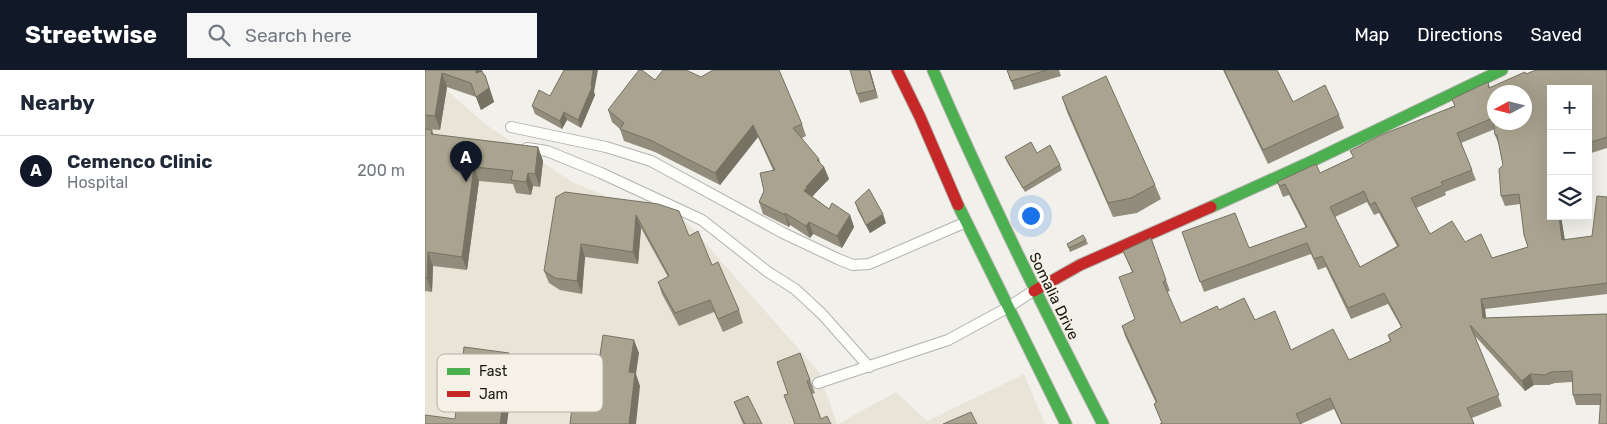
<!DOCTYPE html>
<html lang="en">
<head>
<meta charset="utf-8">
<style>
  body { margin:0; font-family:Rubik,sans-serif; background:#f6f6f7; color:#1f2937 }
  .controls { position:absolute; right:15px; top:15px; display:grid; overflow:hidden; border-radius:0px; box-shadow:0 5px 20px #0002 }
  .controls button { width:45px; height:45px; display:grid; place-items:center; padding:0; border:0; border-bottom:1px solid #e0e1e3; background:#fff; color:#1f2937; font:25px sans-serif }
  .compass { position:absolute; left:1062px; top:15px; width:45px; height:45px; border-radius:50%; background:#fff; box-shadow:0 5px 20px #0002; rotate:263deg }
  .you { position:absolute; left:605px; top:145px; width:18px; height:18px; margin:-12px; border:4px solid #fff; border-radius:50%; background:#1a73e8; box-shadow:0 0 0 8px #1a73e833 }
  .badge { display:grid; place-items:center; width:32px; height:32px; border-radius:50%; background:#111827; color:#fff; font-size:16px; font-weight:700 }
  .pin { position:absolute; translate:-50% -41px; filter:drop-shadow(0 1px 2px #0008) }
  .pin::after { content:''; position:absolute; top:26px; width:18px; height:15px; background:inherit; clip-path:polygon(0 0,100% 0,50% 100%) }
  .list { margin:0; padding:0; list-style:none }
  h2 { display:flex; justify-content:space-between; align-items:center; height:65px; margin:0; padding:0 20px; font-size:21px }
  h2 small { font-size:16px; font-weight:400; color:#747a83 }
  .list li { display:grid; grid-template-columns:32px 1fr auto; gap:15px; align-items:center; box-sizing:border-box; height:70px; padding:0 20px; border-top:1px solid #e0e1e3 }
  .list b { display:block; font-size:19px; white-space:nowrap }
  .list p { margin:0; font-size:16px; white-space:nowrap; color:#747a83 }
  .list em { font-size:16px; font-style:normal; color:#747a83 }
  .icon { flex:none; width:28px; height:28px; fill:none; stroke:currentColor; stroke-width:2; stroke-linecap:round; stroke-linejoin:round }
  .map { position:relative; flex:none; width:1182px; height:354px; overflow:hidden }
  header { display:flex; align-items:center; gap:30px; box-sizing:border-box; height:70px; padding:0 25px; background:#111827; color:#fff }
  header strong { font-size:24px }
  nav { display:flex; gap:28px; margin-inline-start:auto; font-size:18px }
  .search { width:350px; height:45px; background:#f6f6f7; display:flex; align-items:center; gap:12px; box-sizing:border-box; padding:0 18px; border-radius:0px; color:#747a83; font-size:19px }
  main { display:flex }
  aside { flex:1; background:#fff }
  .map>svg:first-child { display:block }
  .built { fill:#e8e4d8 }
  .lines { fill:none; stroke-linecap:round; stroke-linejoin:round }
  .lane-casing { stroke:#b3b2ad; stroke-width:12 }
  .fast-casing { stroke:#b3b2ad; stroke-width:13 }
  .jam-casing { stroke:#b3b2ad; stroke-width:13 }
  .lane { stroke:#fdfdfc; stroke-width:10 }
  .fast { stroke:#4caf50; stroke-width:11 }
  .jam { stroke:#c62828; stroke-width:11 }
  .wall { fill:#918c7b; fill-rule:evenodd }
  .shaded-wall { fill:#767264 }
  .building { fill:#a9a38f; stroke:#767264; fill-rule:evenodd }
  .labels { text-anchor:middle; stroke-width:4.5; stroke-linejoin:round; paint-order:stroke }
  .street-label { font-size:15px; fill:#191713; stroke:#f5f1e6 }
  .key { fill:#f5f1e6; stroke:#b3b0a7; stroke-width:1 }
  .key-label { font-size:14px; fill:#191713 }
</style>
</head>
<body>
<header>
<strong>Streetwise</strong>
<div class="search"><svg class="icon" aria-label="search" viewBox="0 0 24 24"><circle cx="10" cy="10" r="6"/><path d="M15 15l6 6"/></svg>Search here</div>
<nav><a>Map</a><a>Directions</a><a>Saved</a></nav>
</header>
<main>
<aside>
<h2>Nearby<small></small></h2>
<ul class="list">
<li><span class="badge">A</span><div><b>Cemenco Clinic</b><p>Hospital</p></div><em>200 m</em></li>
</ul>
</aside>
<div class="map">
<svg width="1182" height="354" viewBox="0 0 1182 354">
  <rect width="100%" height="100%" fill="#f2f0ea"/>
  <!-- built -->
  <g class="built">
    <path d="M0 4 24 22 60 54 147 112 183 127 232 132 251 143 266 157 394 302 412 354H0Z"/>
    <path d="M599 304 620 354H413L471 322 502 351Z"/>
  </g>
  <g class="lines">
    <!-- lane casing -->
    <g class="lane-casing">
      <g id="lane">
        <path d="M86 57 181 77 226 91 358 163 413 189 428 195 444 194 539 153"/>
        <path d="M102 78 122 81 176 103 277 150 343 202 370 219 397 244 444 297"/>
        <path d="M393 313 523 270 582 238 608 221"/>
      </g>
    </g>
    <!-- fast casing -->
    <g class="fast-casing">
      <g id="fast">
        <path d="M508 0C560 120 618 238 678 354"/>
        <path d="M533 135 641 354"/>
        <path d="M786 137 881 94 1077 0"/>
      </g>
    </g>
    <!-- jam casing -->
    <g class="jam-casing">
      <g id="jam">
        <path d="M472 0 495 47 533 135"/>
        <path d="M609 221 655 195 786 137"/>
      </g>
    </g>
    <!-- lane -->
    <use href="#lane" class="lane"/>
    <!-- fast -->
    <use href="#fast" class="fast"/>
    <!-- jam -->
    <use href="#jam" class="jam"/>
  </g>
  <!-- wall -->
  <g class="wall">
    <path d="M0 0 57 1 65 19 69 32 56 40 51 27 22 17 15 60 0 59Z"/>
    <path d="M445 0 453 28 435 33 432 24Z"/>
    <path d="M582 0H634L636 6 589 20Z"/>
    <path d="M798 0H852L868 32 914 45 919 58 843 94Z"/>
    <path d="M1182 0V78L1163 84V19H1126V146H1136L1140 170 1167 166 1182 127V224L1060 239 1061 248 1182 244 1175 335H1151L1148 325 1147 312 1130 313 1124 315H1109L1100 321 1050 266 1077 336 1047 348 1049 354H916L909 339 876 354H735L737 353 729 334 731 333 700 266 697 256 710 249 707 202 698 181 726 168 745 221 742 222 756 253 794 240 830 250 866 280 924 290 965 271 963 265 976 257 963 234 926 249 901 197 893 200 886 184 779 222 757 162 824 178 881 158 864 125 858 127 852 112 895 103 928 87 925 81 1029 36 1063 12 1065 18 1101 4ZM1070 59V65L1074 75 1078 95 1076 126 1080 136 1095 134 1103 177 1067 188 1040 172 1005 164 991 138 1021 125 1020 122 1051 110 1036 73ZM942 132 949 145 954 143 972 176 935 197 910 147Z"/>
    <path d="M230 10 377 54 381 66 377 68 395 93 399 97 404 109 387 126 404 139 425 145 429 157 417 178 388 164 385 168 365 155 364 157 338 144 334 132 348 100 333 67 295 115 230 82 199 71 195 59 187 52 183 40Z"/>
    <path d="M169 22 170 25 156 58 142 50 137 59 110 44 107 36 125 26Z"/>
    <path d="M637 27 730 115 736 129 712 143 688 147 642 42Z"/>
    <path d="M0 59 7 60 9 65 113 77 118 91 115 117 108 116 106 125 91 123 88 114 54 111 42 200 8 196 7 222 0 221Z"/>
    <path d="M612 83 635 95 637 100 600 122 582 92 580 87Z"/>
    <path d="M140 122 264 166 287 195 314 240 318 253 298 262 289 242 254 256 237 224 233 212 243 207 216 158 213 194 160 187 157 224 135 220 124 213 119 201Z"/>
    <path d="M430 132 461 153 445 163 433 141Z"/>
    <path d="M661 170 663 174 645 182 642 174Z"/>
    <path d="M375 283 390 323 387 324 396 349 369 354 363 324Z"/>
    <path d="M309 332 337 354H318Z"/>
  </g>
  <!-- shaded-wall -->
  <g class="shaded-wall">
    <path d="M51 0H57L56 17 51 3Z"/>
    <path d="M168 0H173L169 22 170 25 156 58 153 50 166 16Z"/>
    <path d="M444 0H445L453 28 450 20Z"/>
    <path d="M17 3 22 17 15 60 10 46Z"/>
    <path d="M60 5 69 32 56 40 51 27Z"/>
    <path d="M139 42 142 50 137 59 135 51Z"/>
    <path d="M328 55 333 67 295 115 290 103Z"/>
    <path d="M113 77 118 91 115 117 110 104Z"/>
    <path d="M394 89 397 99 399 97 404 109 386 128 379 121 392 90Z"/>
    <path d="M49 97 54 111 42 200 37 187Z"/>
    <path d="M103 103 108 116 106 125 101 112Z"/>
    <path d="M360 143 365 155 364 157 360 145Z"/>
    <path d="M458 144 461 153 445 163 441 155Z"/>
    <path d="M211 145 216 158 213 194 208 182Z"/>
    <path d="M425 145 429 157 417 178 412 166Z"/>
    <path d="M1134 146H1136L1141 181 1137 170Z"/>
    <path d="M384 152 388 164 385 168 381 156Z"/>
    <path d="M156 174 160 187 157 224 152 211Z"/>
    <path d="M3 182 8 196 7 222 2 208Z"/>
    <path d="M1056 229 1060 239 1062 259 1058 248Z"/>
    <path d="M209 270 214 283 211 304 215 316 211 354H204V302Z"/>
    <path d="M84 283 89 297 82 354H75Z"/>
    <path d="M1105 304 1109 315 1100 321 1097 311Z"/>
  </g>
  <!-- building -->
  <g class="building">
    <path d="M0 0H51V3L57 1 59 5H60L64 18 51 27 46 13 17 3 10 46 0 45Z"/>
    <path d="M139 0H168L166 16 167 17 153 50 139 42 135 51 107 36 114 20 125 26Z"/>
    <path d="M214 0H217L230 10 238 0H261L276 7 288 0H354L377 54 368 58 394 89 392 90 399 97 381 117H382L379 121 404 139 407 133 425 145 412 166 384 152 381 156 360 143V145L334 132 339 121 335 103 350 100 328 55 290 103 225 70 195 59 199 53 183 40Z"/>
    <path d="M425 0H444L450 20 432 24Z"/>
    <path d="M582 0H622L586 11Z"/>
    <path d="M799 0H852L868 32 900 15 914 45 838 80Z"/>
    <path d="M1111 0H1182V67L1163 73V19H1126V146H1134L1137 170 1167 166 1172 126 1182 127V213L1056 229 1058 248 1182 244V354H1174L1176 324 1148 325 1147 301 1126 302 1120 305 1105 304 1097 311 1045 255 1074 325 1042 338 1049 354H917L905 328 871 344 876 354H735L737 353 729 334 732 332 697 256 710 249 694 207 708 202 698 181 726 168 741 210 738 212 756 253 792 236 794 240 819 228 830 250 850 241 866 280 908 259 924 290 966 271 963 265 977 257 959 223 923 238 897 186 889 189 882 173 775 212 757 162 810 143 824 178 882 157 860 114 855 116 852 112 891 94 895 103 929 87 925 81 956 65 1030 36 1027 29 1063 12 1064 18 1100 2 1101 4ZM1070 22H1100V52H1070ZM1068 48 1070 65H1072L1078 95 1074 99 1076 126 1094 124 1099 165 1103 177 1067 188 1056 164 1040 172 1027 151 1005 164 986 128 1018 115 1016 112 1047 100 1032 63ZM939 121 945 135 950 132 974 176 935 197 905 137Z"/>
    <path d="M681 6 730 115 706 128 683 133 637 27Z"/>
    <path d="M0 59 7 60 6 64 113 77 110 104 103 103 101 112 86 110 88 101 49 97 37 187 3 182 2 208H0Z"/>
    <path d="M606 72 612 83 625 75 635 95 598 118 580 87Z"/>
    <path d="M444 119 458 144 441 155 430 132Z"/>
    <path d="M140 122 233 134 254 141 264 166 273 161 287 195 293 192 314 240 293 249 285 230 250 243 233 212 244 206 211 145 208 182 156 174 152 211 130 208 119 201 131 127Z"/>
    <path d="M658 165 661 170 644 178 642 174Z"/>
    <path d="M178 265 209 270 204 302 210 303 204 354H145L152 296 173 298Z"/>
    <path d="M39 277 84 283 75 354H0V345L30 349Z"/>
    <path d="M375 283 385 310 382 311 396 349 402 346 406 354H370L359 325 363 324 352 292Z"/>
    <path d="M323 326 337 354H320L309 332Z"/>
    <path d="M546 342 552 354H518Z"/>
  </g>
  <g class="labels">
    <!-- street labels -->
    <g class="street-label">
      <text transform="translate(629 226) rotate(64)" y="5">Somalia Drive</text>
    </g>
  </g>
  <!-- legend -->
  <rect x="12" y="284" width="166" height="58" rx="8" class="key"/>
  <rect x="22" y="298" width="23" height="7" fill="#4caf50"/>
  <rect x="22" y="321" width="23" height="6" fill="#c62828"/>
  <g class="key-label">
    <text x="54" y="306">Fast</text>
    <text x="54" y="329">Jam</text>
  </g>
</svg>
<div class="controls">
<button>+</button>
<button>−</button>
<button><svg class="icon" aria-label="layers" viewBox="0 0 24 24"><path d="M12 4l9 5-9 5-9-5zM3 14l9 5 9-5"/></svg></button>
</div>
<svg class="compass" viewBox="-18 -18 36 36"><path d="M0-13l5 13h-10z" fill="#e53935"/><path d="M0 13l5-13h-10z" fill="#747a83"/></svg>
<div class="you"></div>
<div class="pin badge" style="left:41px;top:112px">A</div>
</div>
</main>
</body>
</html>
